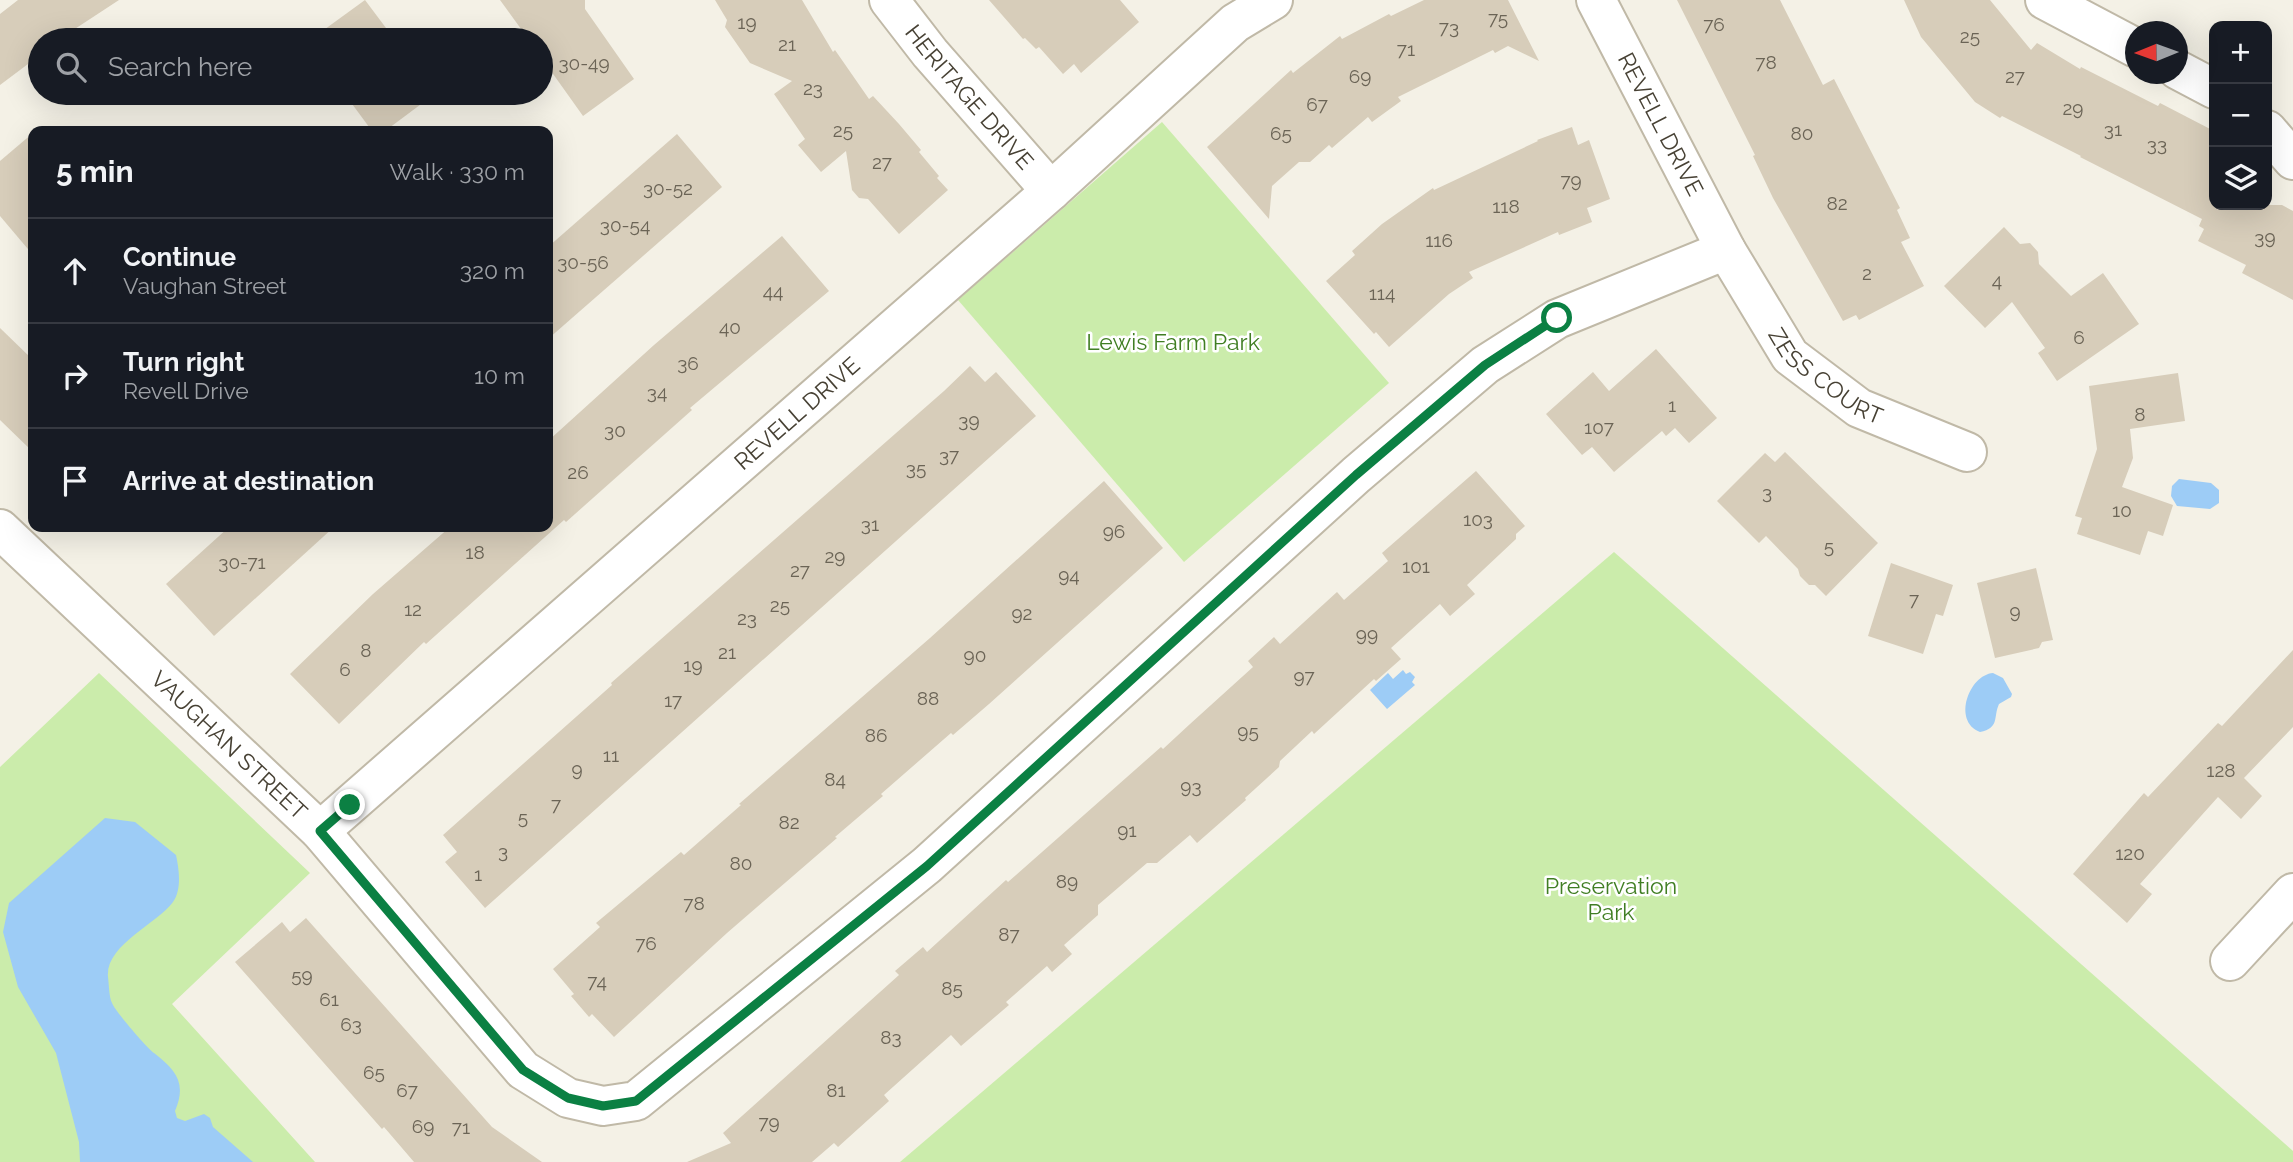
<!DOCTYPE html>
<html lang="en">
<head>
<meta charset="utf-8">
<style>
  body { margin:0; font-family:Raleway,sans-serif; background:#20242c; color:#f1f3f6 }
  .controls { position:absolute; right:21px; top:21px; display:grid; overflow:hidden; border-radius:14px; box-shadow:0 7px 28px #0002 }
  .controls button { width:63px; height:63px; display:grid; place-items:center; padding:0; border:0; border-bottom:2px solid #363941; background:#171b24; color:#f1f3f6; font:35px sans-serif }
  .compass { position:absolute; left:2125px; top:21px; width:63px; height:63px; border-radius:50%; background:#171b24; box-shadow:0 7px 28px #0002; rotate:269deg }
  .stop { position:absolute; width:21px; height:21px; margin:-16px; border:5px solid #0b8043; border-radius:50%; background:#fff }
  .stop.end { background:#0b8043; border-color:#fff; box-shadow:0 2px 7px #0008 }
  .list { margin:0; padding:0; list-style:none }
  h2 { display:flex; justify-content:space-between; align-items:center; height:91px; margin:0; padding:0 28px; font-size:30px }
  h2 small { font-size:23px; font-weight:400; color:#9ea1a6 }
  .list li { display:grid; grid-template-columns:46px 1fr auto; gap:21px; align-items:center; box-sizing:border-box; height:105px; padding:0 28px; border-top:2px solid #363941 }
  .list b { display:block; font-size:26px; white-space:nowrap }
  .list p { margin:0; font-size:23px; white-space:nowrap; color:#9ea1a6 }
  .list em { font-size:23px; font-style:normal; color:#9ea1a6 }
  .icon { flex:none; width:38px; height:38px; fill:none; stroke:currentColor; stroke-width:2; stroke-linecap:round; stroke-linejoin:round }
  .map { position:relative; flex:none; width:2293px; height:1162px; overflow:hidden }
  .search { position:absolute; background:#171b24; box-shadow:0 7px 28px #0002; left:28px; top:28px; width:525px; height:77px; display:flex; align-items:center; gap:18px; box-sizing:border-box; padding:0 24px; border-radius:38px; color:#9ea1a6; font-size:26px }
  .panel { position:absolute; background:#171b24; box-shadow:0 7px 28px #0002; left:28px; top:126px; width:525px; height:406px; border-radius:14px }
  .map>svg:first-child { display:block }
  .green { fill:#cbecab }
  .water { fill:#9dccf6 }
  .building { fill:#d7cdba }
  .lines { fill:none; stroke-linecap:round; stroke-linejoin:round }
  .minor-casing { stroke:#c0b9a7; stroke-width:42 }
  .minor { stroke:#fff; stroke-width:38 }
  .route { stroke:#0b8043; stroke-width:9 }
  .labels { text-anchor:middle; stroke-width:5; stroke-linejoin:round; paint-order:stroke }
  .number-label { font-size:19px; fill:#6b6456 }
  .street-label { font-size:23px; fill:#474134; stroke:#fff }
  .park-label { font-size:23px; fill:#407e23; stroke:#fff }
</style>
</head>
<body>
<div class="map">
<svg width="2293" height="1162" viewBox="0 0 2293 1162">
  <rect width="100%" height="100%" fill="#f4f1e6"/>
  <!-- green -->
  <g class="green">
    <path d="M1162 122 1389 383 1184 562 958 300Z"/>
    <path d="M1614 552 2293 1151V1162H900Z"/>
    <path d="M99 673 310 873 172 1004 315 1162H0V767Z"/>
  </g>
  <!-- water -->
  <g class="water">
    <path d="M2179 479 2211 483 2219 490V503L2210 509 2177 506 2171 496 2172 486Z"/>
    <path d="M1403 670 1406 674 1410 672 1415 677 1412 682 1415 685 1387 709 1370 690 1388 673 1393 679Z"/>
    <path d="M1993 673 2003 678 2012 694 2011 697 1999 704C1993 717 2000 728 1980 732 1952 721 1969 675 1993 673Z"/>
    <path d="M105 818 135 822 176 855C179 869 182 889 173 902 157 924 105 945 108 977 109 984 109 997 112 1003 115 1011 147 1048 154 1053 176 1070 187 1083 175 1111L177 1118 185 1121 204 1114 210 1118 213 1127 253 1162H80L79 1142 56 1053 18 987 3 932 9 903Z"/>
  </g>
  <!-- building -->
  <g class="building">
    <path d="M18 0H119L58 40H40V55L0 85V14Z"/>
    <path d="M365 0 395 40H310Z"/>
    <path d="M500 0H585V9L634 79 583 116 541 57V40H529Z"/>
    <path d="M715 0H802L833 52 835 50 869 99 873 96 899 124 921 150 919 152 939 176 937 178 948 190 899 234 868 199 859 198 852 190 846 151 821 172 798 145 805 139 774 94 792 81 750 63 725 27 727 20Z"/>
    <path d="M989 0H1120L1139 22 1081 73 1074 64 1063 74 1039 47 1036 49 1025 38 1023 39Z"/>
    <path d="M1424 0H1508L1539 61 1508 46 1495 53 1493 50 1398 97 1401 101 1372 122 1368 117 1332 148 1329 145 1310 162H1299L1272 186 1269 219 1207 147 1291 70 1293 73 1340 36 1342 39 1389 14 1391 16Z"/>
    <path d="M1677 0H1780L1823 85 1834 79 1900 208 1897 210 1910 238 1901 242 1924 286 1859 320 1856 315 1843 321 1773 198 1753 156 1755 155Z"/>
    <path d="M1904 0H1990L2031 50 2037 43 2080 69 2081 67 2158 106 2160 103 2214 131V205H2282L2293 211V300L2242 273 2246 265 2198 241 2204 229 2199 226 2202 219 2080 157 2081 156 2002 116 2000 118 1975 102 1921 37Z"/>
    <path d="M344 93H436L385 131H372Z"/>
    <path d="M1572 127 1578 145 1589 140 1610 199 1587 208 1592 222 1559 235 1558 232 1469 272 1473 278 1449 294 1389 347 1376 332 1374 334 1326 281 1355 255 1352 251 1382 224 1433 188 1434 190 1538 141 1537 140Z"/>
    <path d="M33 133V255L0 216V161Z"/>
    <path d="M677 134 722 187 548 339V247Z"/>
    <path d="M2004 227 2020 244 2030 243 2038 252 2039 264 2071 296 2103 273 2139 324 2057 381 2038 353 2045 348 2012 302 1985 328 1944 286Z"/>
    <path d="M782 236 829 291 690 408 692 410 566 522 564 520 426 644 424 642 339 724 290 674 373 594 450 527H548V441L654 345Z"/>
    <path d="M0 328 33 360V452L0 420Z"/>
    <path d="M1656 349 1717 418 1689 443 1675 428 1666 436 1662 431 1614 472 1592 447 1582 455 1546 414 1593 372 1609 391Z"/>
    <path d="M970 366 985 382 996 372 1036 416 485 908 445 862 457 852 443 835 612 685 611 683 944 391Z"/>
    <path d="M2178 373 2185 421 2130 429 2133 458 2122 487 2173 505 2163 536 2148 531 2140 555 2077 534 2082 518 2075 516 2097 449 2089 386Z"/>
    <path d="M1785 452 1878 543 1826 596 1815 585H1809L1800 576 1798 569 1766 536 1759 543 1717 501 1765 453 1775 462Z"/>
    <path d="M1476 471 1525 526 1516 534V539L1467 585 1475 594 1450 616 1440 604 1391 648 1401 659 1376 681 1374 679 1314 734 1312 731 1280 761 1279 767 1245 798 1246 800 1197 843 1190 835 1157 863H1147L1098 905V915L1064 945 1072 954 1052 972 1047 966 1006 1002 1009 1005 961 1046 951 1035 884 1095 889 1101 838 1147 834 1143 812 1162H687L731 1143 723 1133 899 975 895 971 923 947 927 952 1006 880 1008 882 1161 747 1163 749 1190 724 1253 667 1248 661 1274 637 1280 644 1337 592 1344 600 1388 561 1382 553Z"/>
    <path d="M1104 481 1163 548 989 704 953 735 951 733 881 794 883 796 835 837 837 838 727 933 614 1037 592 1014 589 1017 571 996 574 994 553 969 600 927 596 923 681 852 684 855 741 805 739 804 930 638Z"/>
    <path d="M229 527H334L214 636 166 584Z"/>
    <path d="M1891 563 1953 585 1943 616 1936 614 1923 654 1868 636Z"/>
    <path d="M2036 568 2053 640 2042 642 2039 648 1995 658 1977 583Z"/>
    <path d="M2293 650V727L2244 778 2262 796 2241 819 2218 797 2140 884 2152 894 2127 923 2073 874 2144 793 2148 797 2218 723 2222 726Z"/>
    <path d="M306 918 492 1127 542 1162H414L384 1127 382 1129 235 962 282 922 290 932Z"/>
  </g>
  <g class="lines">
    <!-- minor casing -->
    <g class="minor-casing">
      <g id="minor">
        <path id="s1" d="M889 0 930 53 1051 191"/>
        <path id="s2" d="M1596 0 1726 250 1790 356 1859 408 1967 452"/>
        <path d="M2045 0 2136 48"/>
        <path d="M2178 70 2214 89"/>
        <path d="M2267 130 2293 160"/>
        <path id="s3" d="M0 529 320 831 523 1070 568 1098 603 1106 636 1101 927 865 1356 475 1485 365 1557 319 1726 250"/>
        <path id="s4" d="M320 831 1051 191 1235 23 1273 0"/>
        <path d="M2230 961 2293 893"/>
      </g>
    </g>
    <!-- minor -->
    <use href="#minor" class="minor"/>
  </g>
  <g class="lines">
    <!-- route -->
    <path class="route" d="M350 805 320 831 523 1070 568 1098 603 1106 636 1101 927 866 1356 475 1485 365 1557 318"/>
  </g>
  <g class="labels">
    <!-- number labels -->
    <g class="number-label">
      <text x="1498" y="25">75</text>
      <text x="747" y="29">19</text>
      <text x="1714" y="31">76</text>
      <text x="1449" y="34">73</text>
      <text x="1970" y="43">25</text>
      <text x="787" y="51">21</text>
      <text x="1406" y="56">71</text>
      <text x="1766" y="69">78</text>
      <text x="584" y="70">30-49</text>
      <text x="1360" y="83">69</text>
      <text x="2015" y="83">27</text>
      <text x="813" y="95">23</text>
      <text x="1317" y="111">67</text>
      <text x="2073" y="115">29</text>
      <text x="2113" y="136">31</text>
      <text x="843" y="137">25</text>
      <text x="1281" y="140">65</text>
      <text x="1802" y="140">80</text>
      <text x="2157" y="151">33</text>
      <text x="882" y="169">27</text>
      <text x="1571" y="187">79</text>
      <text x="668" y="195">30-52</text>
      <text x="1837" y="210">82</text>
      <text x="1506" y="213">118</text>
      <text x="625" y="232">30-54</text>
      <text x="2265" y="244">39</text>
      <text x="1439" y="247">116</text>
      <text x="583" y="269">30-56</text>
      <text x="1867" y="280">2</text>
      <text x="1997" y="287">4</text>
      <text x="773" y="298">44</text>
      <text x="1382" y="300">114</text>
      <text x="730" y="334">40</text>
      <text x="2079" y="344">6</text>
      <text x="688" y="370">36</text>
      <text x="657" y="399">34</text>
      <text x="1672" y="412">1</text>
      <text x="2140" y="421">8</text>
      <text x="969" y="427">39</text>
      <text x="1599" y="434">107</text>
      <text x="615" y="437">30</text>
      <text x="949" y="462">37</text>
      <text x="916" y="475">35</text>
      <text x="578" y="479">26</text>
      <text x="1767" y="499">3</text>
      <text x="2122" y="517">10</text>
      <text x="1478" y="526">103</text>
      <text x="870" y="531">31</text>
      <text x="1114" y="538">96</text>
      <text x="1829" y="553">5</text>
      <text x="475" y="559">18</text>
      <text x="835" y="563">29</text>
      <text x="242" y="569">30-71</text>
      <text x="1416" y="573">101</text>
      <text x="800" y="577">27</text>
      <text x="1069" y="582">94</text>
      <text x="1914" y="606">7</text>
      <text x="780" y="612">25</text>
      <text x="413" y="616">12</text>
      <text x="2015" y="618">9</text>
      <text x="1022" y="620">92</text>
      <text x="747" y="625">23</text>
      <text x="1367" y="641">99</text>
      <text x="366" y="657">8</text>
      <text x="727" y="659">21</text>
      <text x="975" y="662">90</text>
      <text x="693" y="672">19</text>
      <text x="345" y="676">6</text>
      <text x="1304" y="683">97</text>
      <text x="928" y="705">88</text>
      <text x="673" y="707">17</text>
      <text x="1248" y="738">95</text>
      <text x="876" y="742">86</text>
      <text x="611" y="762">11</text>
      <text x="577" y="776">9</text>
      <text x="2221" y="777">128</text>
      <text x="835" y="786">84</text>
      <text x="1191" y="793">93</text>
      <text x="556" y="811">7</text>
      <text x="523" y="824">5</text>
      <text x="789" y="829">82</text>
      <text x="1127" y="837">91</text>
      <text x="503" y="858">3</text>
      <text x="2130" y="860">120</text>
      <text x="741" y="870">80</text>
      <text x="478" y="881">1</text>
      <text x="1067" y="888">89</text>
      <text x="694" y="910">78</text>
      <text x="1009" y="941">87</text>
      <text x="646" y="950">76</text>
      <text x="302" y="982">59</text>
      <text x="597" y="988">74</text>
      <text x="952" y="995">85</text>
      <text x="329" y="1006">61</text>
      <text x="351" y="1031">63</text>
      <text x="891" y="1044">83</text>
      <text x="374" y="1079">65</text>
      <text x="407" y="1097">67</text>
      <text x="836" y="1097">81</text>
      <text x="769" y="1129">79</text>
      <text x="423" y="1133">69</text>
      <text x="461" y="1134">71</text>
    </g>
    <!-- street labels -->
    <g class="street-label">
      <text dy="8" stroke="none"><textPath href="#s1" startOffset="126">HERITAGE DRIVE</textPath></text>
      <text dy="8" stroke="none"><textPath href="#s2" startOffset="140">REVELL DRIVE</textPath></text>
      <text dy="8" stroke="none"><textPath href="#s2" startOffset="446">ZESS COURT</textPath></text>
      <text dy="8" stroke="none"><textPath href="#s4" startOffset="634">REVELL DRIVE</textPath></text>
      <text dy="8" stroke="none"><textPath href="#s3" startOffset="315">VAUGHAN STREET</textPath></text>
    </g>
    <!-- park labels -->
    <g class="park-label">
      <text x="1173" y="350">Lewis Farm Park</text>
      <text x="1611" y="894">Preservation<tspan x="1611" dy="26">Park</tspan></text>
    </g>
  </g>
</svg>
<div class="controls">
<button>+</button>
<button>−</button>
<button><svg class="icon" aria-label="layers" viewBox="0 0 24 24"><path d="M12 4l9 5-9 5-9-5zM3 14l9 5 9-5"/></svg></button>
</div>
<svg class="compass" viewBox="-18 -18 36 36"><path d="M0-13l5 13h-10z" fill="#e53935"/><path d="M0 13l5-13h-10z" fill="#9ea1a6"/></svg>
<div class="stop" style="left:1557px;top:318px"></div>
<div class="stop end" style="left:350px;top:805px"></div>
<div class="search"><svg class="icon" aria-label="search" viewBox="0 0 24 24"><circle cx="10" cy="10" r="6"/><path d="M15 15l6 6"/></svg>Search here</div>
<section class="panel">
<h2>5 min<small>Walk · 330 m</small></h2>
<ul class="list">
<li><svg class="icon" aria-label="ahead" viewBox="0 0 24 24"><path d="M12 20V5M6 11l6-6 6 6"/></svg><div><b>Continue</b><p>Vaughan Street</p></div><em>320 m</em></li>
<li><svg class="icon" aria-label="right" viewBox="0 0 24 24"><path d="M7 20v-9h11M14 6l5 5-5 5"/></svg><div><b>Turn right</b><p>Revell Drive</p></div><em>10 m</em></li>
<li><svg class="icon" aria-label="arrive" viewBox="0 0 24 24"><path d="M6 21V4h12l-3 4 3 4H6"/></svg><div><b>Arrive at destination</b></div></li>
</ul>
</section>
</div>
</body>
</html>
